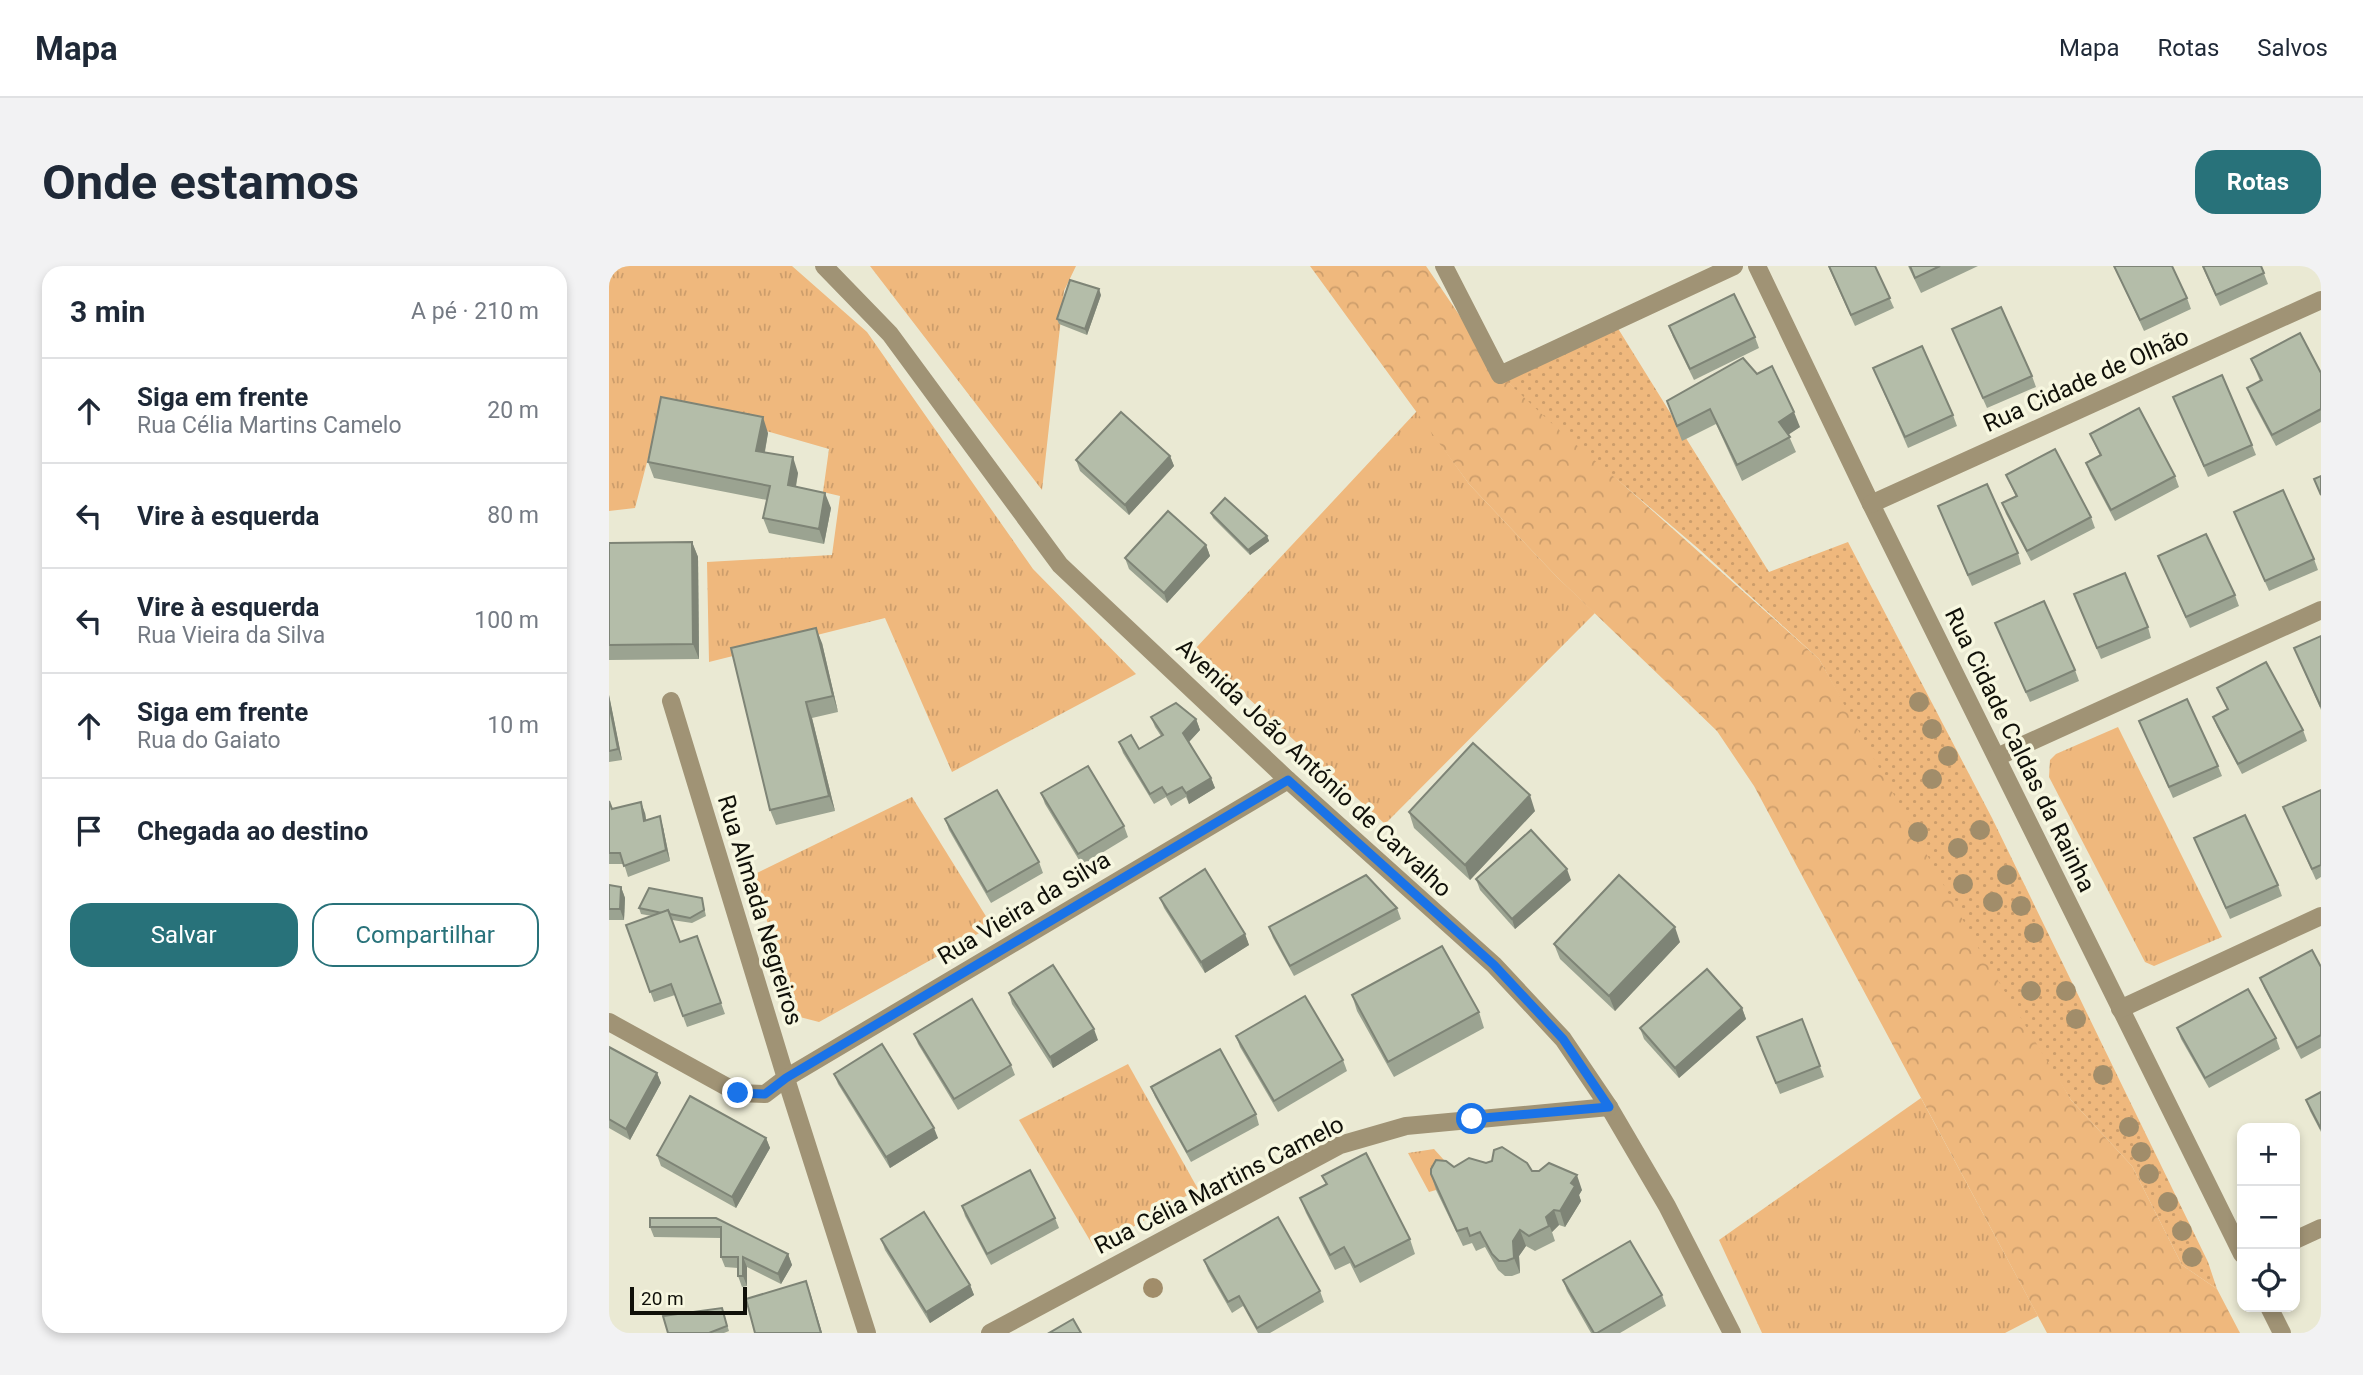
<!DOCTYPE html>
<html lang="pt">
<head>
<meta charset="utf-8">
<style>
  body { margin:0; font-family:Roboto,sans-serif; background:#f2f2f3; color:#1f2937 }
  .controls { position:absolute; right:21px; bottom:21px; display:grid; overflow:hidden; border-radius:14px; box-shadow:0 4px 10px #0003 }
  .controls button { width:63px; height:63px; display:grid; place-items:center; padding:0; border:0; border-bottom:2px solid #e0e1e3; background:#fff; color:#1f2937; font:35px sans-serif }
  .scale { position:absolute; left:21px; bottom:18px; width:117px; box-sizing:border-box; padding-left:7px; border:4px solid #101009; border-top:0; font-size:19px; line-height:24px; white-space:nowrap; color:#101009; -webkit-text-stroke:5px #f7f7e0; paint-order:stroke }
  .stop { position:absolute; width:21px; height:21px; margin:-16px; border:5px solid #1a73e8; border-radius:50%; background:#fff }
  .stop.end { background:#1a73e8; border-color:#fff; box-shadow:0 2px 7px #0008 }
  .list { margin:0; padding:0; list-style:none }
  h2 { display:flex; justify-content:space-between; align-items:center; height:91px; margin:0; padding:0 28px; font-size:30px }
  h2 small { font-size:23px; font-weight:400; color:#747a83 }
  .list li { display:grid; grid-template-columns:46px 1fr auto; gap:21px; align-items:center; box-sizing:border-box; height:105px; padding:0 28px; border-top:2px solid #e0e1e3 }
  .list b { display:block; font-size:26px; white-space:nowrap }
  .list p { margin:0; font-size:23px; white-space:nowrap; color:#747a83 }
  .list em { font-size:23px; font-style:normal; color:#747a83 }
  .actions { display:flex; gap:14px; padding:21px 28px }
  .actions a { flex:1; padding:16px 0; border:2px solid #28727a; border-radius:21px; text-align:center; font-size:24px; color:#28727a }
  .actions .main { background:#28727a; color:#fff }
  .icon { flex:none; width:38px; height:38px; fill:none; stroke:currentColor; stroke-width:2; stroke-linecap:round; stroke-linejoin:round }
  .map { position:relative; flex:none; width:1712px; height:1067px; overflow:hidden; border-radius:21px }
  header { display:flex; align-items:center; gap:42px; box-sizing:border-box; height:98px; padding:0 35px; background:#fff; border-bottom:2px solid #e0e1e3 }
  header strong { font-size:33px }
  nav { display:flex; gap:38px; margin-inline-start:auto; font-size:24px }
  .intro { display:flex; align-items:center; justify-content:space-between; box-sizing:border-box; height:168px; padding:0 42px }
  h1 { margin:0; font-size:49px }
  .button { padding:18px 32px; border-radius:21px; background:#28727a; color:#fff; font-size:24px; font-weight:700 }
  main { display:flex; gap:42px; padding:0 42px }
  aside { flex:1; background:#fff; border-radius:21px; box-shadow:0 4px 10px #0003 }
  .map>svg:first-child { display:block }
  .grass { fill:url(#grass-tufts) }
  .forest { fill:url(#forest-crowns) }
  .park { fill:url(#park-dots) }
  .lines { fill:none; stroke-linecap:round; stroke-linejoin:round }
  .minor { stroke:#a09375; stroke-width:18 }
  .tree { fill:#a18d6a }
  .wall { fill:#9ba391 }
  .shaded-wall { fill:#7e8476 }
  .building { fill:#b4bda9; stroke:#7e8476; stroke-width:2 }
  .route { stroke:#1a73e8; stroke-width:9 }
  .labels { text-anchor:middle; stroke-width:7; stroke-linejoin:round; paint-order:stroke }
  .street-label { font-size:24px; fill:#101009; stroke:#f7f7e0 }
</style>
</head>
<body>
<header>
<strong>Mapa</strong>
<nav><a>Mapa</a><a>Rotas</a><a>Salvos</a></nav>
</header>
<div class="intro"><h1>Onde estamos</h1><a class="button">Rotas</a></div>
<main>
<aside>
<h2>3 min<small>A pé · 210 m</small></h2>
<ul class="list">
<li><svg class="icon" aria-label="ahead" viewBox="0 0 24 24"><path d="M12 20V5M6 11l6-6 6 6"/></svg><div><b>Siga em frente</b><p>Rua Célia Martins Camelo</p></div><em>20 m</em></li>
<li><svg class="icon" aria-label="left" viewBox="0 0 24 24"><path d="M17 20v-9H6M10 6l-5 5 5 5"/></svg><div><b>Vire à esquerda</b></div><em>80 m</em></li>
<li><svg class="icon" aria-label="left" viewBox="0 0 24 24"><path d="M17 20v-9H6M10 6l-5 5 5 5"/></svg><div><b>Vire à esquerda</b><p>Rua Vieira da Silva</p></div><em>100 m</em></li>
<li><svg class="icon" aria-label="ahead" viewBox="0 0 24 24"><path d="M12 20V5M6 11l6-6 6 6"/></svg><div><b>Siga em frente</b><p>Rua do Gaiato</p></div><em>10 m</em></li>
<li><svg class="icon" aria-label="arrive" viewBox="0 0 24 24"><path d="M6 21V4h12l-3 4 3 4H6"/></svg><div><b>Chegada ao destino</b></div></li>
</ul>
<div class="actions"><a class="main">Salvar</a><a>Compartilhar</a></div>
</aside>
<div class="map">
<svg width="1712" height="1067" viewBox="0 0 1712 1067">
  <defs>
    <pattern id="grass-tufts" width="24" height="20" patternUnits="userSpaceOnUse" patternTransform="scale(1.75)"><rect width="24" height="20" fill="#efb87d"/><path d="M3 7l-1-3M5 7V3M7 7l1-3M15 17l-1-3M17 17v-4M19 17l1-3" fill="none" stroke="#cc9d6b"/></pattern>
    <pattern id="forest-crowns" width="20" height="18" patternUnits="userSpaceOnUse" patternTransform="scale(1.75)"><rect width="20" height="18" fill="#efb87d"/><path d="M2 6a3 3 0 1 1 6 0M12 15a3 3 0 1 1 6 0" fill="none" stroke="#cc9d6b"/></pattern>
    <pattern id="park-dots" width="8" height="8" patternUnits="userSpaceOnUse" patternTransform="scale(1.75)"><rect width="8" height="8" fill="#efb87d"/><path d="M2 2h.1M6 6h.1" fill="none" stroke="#cc9d6b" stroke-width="1.8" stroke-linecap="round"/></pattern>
  </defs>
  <rect width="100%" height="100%" fill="#eae9d3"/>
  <!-- grass -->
  <g class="grass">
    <path d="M0 0H183L258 66 424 303 527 408 343 506 276 352 100 396 98 296 223 289 231 230 214 226 220 183 54 135 26 242 0 245Z"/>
    <path d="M261 0H467L455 25 433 224Z"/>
    <path d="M808 145 860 218 948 311 986 347 776 558 586 383Z"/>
    <path d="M1509 461 1613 671 1545 700 1536 696 1440 511 1441 494 1447 488Z"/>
    <path d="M303 531 383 660 210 756 187 750 144 609Z"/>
    <path d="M519 798 589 923 486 983 410 854Z"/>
    <path d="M1312 832 1429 1050 1396 1067H1153L1110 974Z"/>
    <path d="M825 883 844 904 827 918V924L820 926 799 887Z"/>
  </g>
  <!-- forest -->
  <path class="forest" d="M701 0H817L891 109 1210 393 1462 834 1523 900 1573 999 1608 1023 1631 1067H1438L1145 520 1108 465 948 311 860 218Z"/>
  <!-- park -->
  <path class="park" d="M1005 56 1160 306 1239 276 1383 552 1599 996 1608 1023 1573 999 1523 900 1462 834 1371 685 1210 393 1091 284 951 165 891 109Z"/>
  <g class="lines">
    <!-- minor -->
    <g class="minor">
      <path d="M215 0 281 68 451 299 679 514 885 699 954 773 1000 841 1058 940 1123 1067"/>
      <path d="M835 0 891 109 1125 0"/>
      <path d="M1148 0 1262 238 1633 988"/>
      <path d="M1262 238 1712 34"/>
      <path d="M62 435 179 819 258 1067"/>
      <path d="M1388 491 1712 344"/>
      <path d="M1511 743 1712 650"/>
      <path d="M0 756 129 827 156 828 177 812 679 514"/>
      <path d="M1686 974 1712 962"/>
      <path d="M1660 1041 1673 1067"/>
      <path d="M381 1067 731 879 797 860 1000 841"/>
    </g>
  </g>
  <!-- trees -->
  <g class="tree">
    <circle cx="1310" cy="436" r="10"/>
    <circle cx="1323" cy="463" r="10"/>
    <circle cx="1339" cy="490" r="10"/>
    <circle cx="1323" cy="513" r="10"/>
    <circle cx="1371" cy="564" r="10"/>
    <circle cx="1309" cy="566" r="10"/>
    <circle cx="1349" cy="582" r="10"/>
    <circle cx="1398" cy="609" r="10"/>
    <circle cx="1354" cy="618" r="10"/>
    <circle cx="1384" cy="636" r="10"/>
    <circle cx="1412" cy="640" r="10"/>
    <circle cx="1425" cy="667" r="10"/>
    <circle cx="1422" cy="725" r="10"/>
    <circle cx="1457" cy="725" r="10"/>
    <circle cx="1467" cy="753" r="10"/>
    <circle cx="1494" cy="809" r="10"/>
    <circle cx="1520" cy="861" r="10"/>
    <circle cx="1532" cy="886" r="10"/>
    <circle cx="1540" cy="908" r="10"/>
    <circle cx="1559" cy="936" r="10"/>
    <circle cx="1573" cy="965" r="10"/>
    <circle cx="1583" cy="991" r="10"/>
    <circle cx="544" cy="1022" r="10"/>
  </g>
  <!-- wall -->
  <g class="wall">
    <path d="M1219 0H1266L1285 42 1246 60Z"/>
    <path d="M1299 0H1369L1312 27Z"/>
    <path d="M1505 0 1578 32 1582 43 1535 65Z"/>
    <path d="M1593 0H1652L1659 18 1611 40Z"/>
    <path d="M492 29 478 69 450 58 448 53Z"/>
    <path d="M1060 60 1146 71 1150 82 1085 114 1064 71Z"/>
    <path d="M1343 63 1423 110 1427 121 1378 142Z"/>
    <path d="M1642 93 1712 107V156L1667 180 1642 133 1638 122 1651 115Z"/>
    <path d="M1264 102 1344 149 1348 160 1299 182Z"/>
    <path d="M1564 131 1643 179 1647 189 1599 211Z"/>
    <path d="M1058 135 1191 161 1179 168 1187 186 1133 215 1107 158 1073 175Z"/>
    <path d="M159 167 156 186 189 207 187 221 222 242 215 278 160 267 154 252 158 234 45 212 39 196Z"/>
    <path d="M1481 168 1566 210 1570 221 1506 255 1481 208 1477 197 1491 190Z"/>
    <path d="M561 190 565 200 520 249 471 205 467 194Z"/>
    <path d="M1397 209 1482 251 1486 262 1422 295 1397 248 1393 237 1407 231Z"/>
    <path d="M1329 240 1409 287 1412 298 1363 320Z"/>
    <path d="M1625 246 1705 293 1709 304 1660 325Z"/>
    <path d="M602 247 658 270 660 275 641 289 604 252Z"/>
    <path d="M83 276 89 291 90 393 0 394V277Z"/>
    <path d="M597 279 601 290 558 337 520 303 516 292Z"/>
    <path d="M1549 290 1626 329 1630 340 1581 362Z"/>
    <path d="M1469 338 1539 361 1542 372 1492 393Z"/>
    <path d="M1386 357 1466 404 1470 415 1421 436Z"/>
    <path d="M1712 370V444L1685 382Z"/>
    <path d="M213 377 229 446 203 452 226 545 167 559 161 544Z"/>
    <path d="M1608 422 1694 464 1698 475 1633 508 1608 461 1604 451 1618 443Z"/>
    <path d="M0 429 13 494 0 496Z"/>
    <path d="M542 451 587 453 591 464 580 476 602 512 606 522 580 538 577 531 562 540 557 531 545 538 514 487 510 476 530 483 552 470 546 461Z"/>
    <path d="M1530 455 1609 500 1613 510 1564 532Z"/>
    <path d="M1712 524V611L1707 614 1674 541Z"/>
    <path d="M432 527 515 560 519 571 473 599 436 538Z"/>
    <path d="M0 535 3 543 36 547 37 554 54 561 61 595 19 611 15 598H0Z"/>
    <path d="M926 545 861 614 805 562 800 546Z"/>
    <path d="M336 553 430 596 434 607 382 637 340 564Z"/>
    <path d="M1585 572 1669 619 1673 630 1621 653Z"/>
    <path d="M867 613 962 614 906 663 871 624Z"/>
    <path d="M0 619 12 621 16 632 15 654H0Z"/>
    <path d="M93 632 97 650 83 657 63 654 71 676 88 670 116 748 78 761 66 729 45 736 17 659 43 650 32 648 30 642Z"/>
    <path d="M551 632 636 668 640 679 596 707 555 642Z"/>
    <path d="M788 642 792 653 685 710 664 672 660 661Z"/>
    <path d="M1071 676 1006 745 951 693 945 678Z"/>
    <path d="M1712 701V782L1692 793 1655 722 1651 712Z"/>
    <path d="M400 727 489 774 444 802 403 738Z"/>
    <path d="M743 729 870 746 875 762 785 811 748 745Z"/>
    <path d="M1133 742 1137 753 1070 812 1035 773 1031 762Z"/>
    <path d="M1193 753 1215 811 1171 828 1148 771Z"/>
    <path d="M1568 762 1667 772 1671 783 1600 822 1572 773Z"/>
    <path d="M305 768 402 799 406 809 349 844 309 778Z"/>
    <path d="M627 770 734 794 738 805 669 846 631 781Z"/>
    <path d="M0 781 48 807 52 817 21 874 0 862Z"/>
    <path d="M225 808 329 872 281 902 229 818Z"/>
    <path d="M542 821 647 848 650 859 582 896 546 831Z"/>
    <path d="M1712 826V866L1701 845 1697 834Z"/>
    <path d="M157 872 161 882 127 942 52 900 48 889Z"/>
    <path d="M883 895 923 905 973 924 970 929 972 935 956 961 950 959 943 966 946 975 926 985 917 980 910 990 911 1007 903 1010H896L889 1004 876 981 867 985 863 977 854 980 827 924 822 908 845 901 877 897Z"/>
    <path d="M713 910 801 973 806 988 751 1017 741 997 726 1004 697 947 691 932 717 919Z"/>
    <path d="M353 940 446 952 450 962 382 999 356 950Z"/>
    <path d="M107 952 179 988 183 999 172 1018 138 1001V1020L133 1021 129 1010V1002L116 1001 112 991V972L45 971 41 961Z"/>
    <path d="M272 973 361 1019 365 1029 321 1057 276 984Z"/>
    <path d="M595 994 711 1025 715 1036 661 1067H649L634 1040 623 1047 599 1005Z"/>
    <path d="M954 1014 1053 1029 1057 1040 1011 1067H982L958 1025Z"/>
    <path d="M113 1042 120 1065 115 1067H59Z"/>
  </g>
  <!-- shaded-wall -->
  <g class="shaded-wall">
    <path d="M490 23 492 29 478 69 476 63Z"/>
    <path d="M1185 146 1191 161 1176 171 1170 156Z"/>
    <path d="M154 151 159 167 153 200 147 185Z"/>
    <path d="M561 190 565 200 520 249 516 239Z"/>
    <path d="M184 191 189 207 184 235 179 219Z"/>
    <path d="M216 227 222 242 215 278 210 263Z"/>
    <path d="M658 270 660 275 641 289 639 284Z"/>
    <path d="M83 276 89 291 90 393 84 378Z"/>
    <path d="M597 279 601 290 558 337 555 327Z"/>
    <path d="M207 362 213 377 229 446 224 430Z"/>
    <path d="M0 429 13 494 9 483 0 437Z"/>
    <path d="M197 436 203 452 226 545 220 530Z"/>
    <path d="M587 453 591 464 578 478 574 467Z"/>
    <path d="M602 512 606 522 580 538 577 527Z"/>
    <path d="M921 529 926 545 861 614 856 599Z"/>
    <path d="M32 536 36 547 39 566 35 555Z"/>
    <path d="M51 550 54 561 61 595 57 584Z"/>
    <path d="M958 603 962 614 906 663 903 653Z"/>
    <path d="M12 621 16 632 15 654 11 643Z"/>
    <path d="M1066 661 1071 676 1006 745 1000 730Z"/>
    <path d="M636 668 640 679 596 707 592 696Z"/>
    <path d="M1133 742 1137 753 1070 812 1066 802Z"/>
    <path d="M485 763 489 774 444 802 441 791Z"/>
    <path d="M48 807 52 817 21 874 17 863Z"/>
    <path d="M325 862 329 872 281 902 277 891Z"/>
    <path d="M157 872 161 882 127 942 123 931Z"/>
    <path d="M968 909 973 924 970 929 972 935 956 961 951 945 962 917Z"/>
    <path d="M945 944 950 959 943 966 937 951Z"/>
    <path d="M911 964 917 980 910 990 911 1007 905 992 904 975Z"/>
    <path d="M179 988 183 999 172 1018 169 1008Z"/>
    <path d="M134 991 138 1001V1020L134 1010Z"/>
    <path d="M197 1015 201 1026 213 1067H212Z"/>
    <path d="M361 1019 365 1029 321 1057 317 1046Z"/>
  </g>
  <!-- building -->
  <g class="building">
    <path d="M1220 0H1266L1281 32 1242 49Z"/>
    <path d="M1301 0H1331L1306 12Z"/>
    <path d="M1505 0H1563L1578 32 1531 54Z"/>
    <path d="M1594 0H1652L1655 7 1607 29Z"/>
    <path d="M461 14 490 23 476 63 448 53Z"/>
    <path d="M1125 28 1146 71 1081 103 1060 60Z"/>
    <path d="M1392 41 1423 110 1374 132 1343 63Z"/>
    <path d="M1691 67 1712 107V143L1663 169 1638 122 1653 114 1642 93Z"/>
    <path d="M1313 80 1344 149 1296 171 1264 102Z"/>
    <path d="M1134 92 1148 108 1163 100 1185 146 1170 156 1181 171 1128 199 1101 143 1068 160 1058 135Z"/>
    <path d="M1613 109 1643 179 1595 200 1564 131Z"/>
    <path d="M52 131 154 151 147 185 184 191 179 219 216 227 210 263 154 252 161 220 39 196Z"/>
    <path d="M1530 142 1566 210 1502 244 1477 197 1492 189 1481 168Z"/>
    <path d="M512 146 561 190 516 239 467 194Z"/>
    <path d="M1446 183 1482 251 1418 285 1393 237 1408 230 1397 209Z"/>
    <path d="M1712 210V229L1705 213Z"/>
    <path d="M1378 218 1409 287 1359 309 1329 240Z"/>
    <path d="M1674 224 1705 293 1656 315 1625 246Z"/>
    <path d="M616 232 658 270 639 284 602 247Z"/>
    <path d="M559 245 597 279 555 327 516 292Z"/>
    <path d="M1597 268 1626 329 1577 351 1549 290Z"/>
    <path d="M83 276 84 378 0 379V277Z"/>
    <path d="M1516 307 1539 361 1488 382 1465 328Z"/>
    <path d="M1435 335 1466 404 1417 426 1386 357Z"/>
    <path d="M207 362 224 430 197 436 220 530 161 544 122 382Z"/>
    <path d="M1712 370V441L1685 382Z"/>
    <path d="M1657 396 1694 464 1629 498 1604 451 1619 443 1608 422Z"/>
    <path d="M1578 433 1609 500 1560 521 1530 455Z"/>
    <path d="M0 437 9 483 0 485Z"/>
    <path d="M567 437 587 453 574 467 602 512 577 527 573 521 558 529 553 521 541 528 510 476 522 469 530 483 554 469 542 451Z"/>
    <path d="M864 477 921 529 856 599 800 546Z"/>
    <path d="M479 500 515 560 469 588 432 527Z"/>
    <path d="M388 524 430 596 378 626 336 553Z"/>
    <path d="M1712 524V599L1703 603 1674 541Z"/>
    <path d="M0 535 3 543 32 536 35 555 51 550 57 584 15 600 11 587H0Z"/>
    <path d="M1636 549 1669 619 1617 642 1585 572Z"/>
    <path d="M922 564 958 603 903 653 867 613Z"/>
    <path d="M596 603 636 668 592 696 551 632Z"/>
    <path d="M757 609 788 642 681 700 660 661Z"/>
    <path d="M1010 609 1066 661 1000 730 945 678Z"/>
    <path d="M0 619 12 621 11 643H0Z"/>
    <path d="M40 622 93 632 95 644 81 652 61 648 59 644 53 647 30 642Z"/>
    <path d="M59 644 71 676 88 670 112 737 74 750 62 718 41 726 17 659Z"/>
    <path d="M833 680 870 746 779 796 743 729Z"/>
    <path d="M1703 684 1712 701V769L1688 782 1651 712Z"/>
    <path d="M444 699 485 763 441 791 400 727Z"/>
    <path d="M1098 703 1133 742 1066 802 1031 762Z"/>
    <path d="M1639 723 1667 772 1596 812 1568 762Z"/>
    <path d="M696 730 734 794 665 835 627 770Z"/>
    <path d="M363 733 402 799 345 833 305 768Z"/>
    <path d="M1193 753 1211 800 1167 817 1148 771Z"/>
    <path d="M273 778 325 862 277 891 225 808Z"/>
    <path d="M0 781 48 807 17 863 0 853Z"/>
    <path d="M611 783 647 848 578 886 542 821Z"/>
    <path d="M1712 826V863L1697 834Z"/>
    <path d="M81 830 157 872 123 931 48 889Z"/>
    <path d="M893 881 918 897 923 905H930L940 897 968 909 962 917 966 920 951 945 945 944 937 951 940 960 920 970 911 964 904 975 905 992 897 995H890L883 988 871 966 861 970 858 962 848 965 822 908V903L827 894 837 895 845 901 860 892 877 897 883 895 885 884Z"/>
    <path d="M757 887 801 973 746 1001 735 981 721 989 691 932 718 918 713 910Z"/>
    <path d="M421 904 446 952 378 988 353 940Z"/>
    <path d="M315 946 361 1019 317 1046 272 973Z"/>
    <path d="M669 951 711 1025 648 1062 630 1030 619 1036 595 994Z"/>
    <path d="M41 952H107L179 988 169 1008 134 991V1010H129V991H112V961H41Z"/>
    <path d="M1021 975 1053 1029 988 1067H985L954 1014Z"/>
    <path d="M197 1015 212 1067H146L137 1033Z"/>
    <path d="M113 1042 118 1060 100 1067H59L54 1050Z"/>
    <path d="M464 1053 472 1067H440Z"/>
  </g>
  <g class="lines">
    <!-- route -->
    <path class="route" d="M129 827 156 828 177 812 679 514 885 699 954 773 1000 841 863 853"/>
  </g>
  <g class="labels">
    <!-- street labels -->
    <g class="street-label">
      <text transform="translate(1477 114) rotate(-24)" y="8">Rua Cidade de Olhão</text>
      <text transform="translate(1411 484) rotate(64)" y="8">Rua Cidade Caldas da Rainha</text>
      <text transform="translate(705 502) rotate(43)" y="8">Avenida João António de Carvalho</text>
      <text transform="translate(415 642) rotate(-31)" y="8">Rua Vieira da Silva</text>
      <text transform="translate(151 644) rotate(73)" y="8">Rua Almada Negreiros</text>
      <text transform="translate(610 919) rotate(-27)" y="8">Rua Célia Martins Camelo</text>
    </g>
  </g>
</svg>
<div class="controls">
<button>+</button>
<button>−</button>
<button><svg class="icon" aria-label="locate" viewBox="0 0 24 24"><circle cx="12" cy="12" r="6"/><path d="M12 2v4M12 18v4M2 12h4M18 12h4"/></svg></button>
</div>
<div class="scale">20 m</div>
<div class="stop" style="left:863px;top:853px"></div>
<div class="stop end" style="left:129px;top:827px"></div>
</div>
</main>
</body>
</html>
